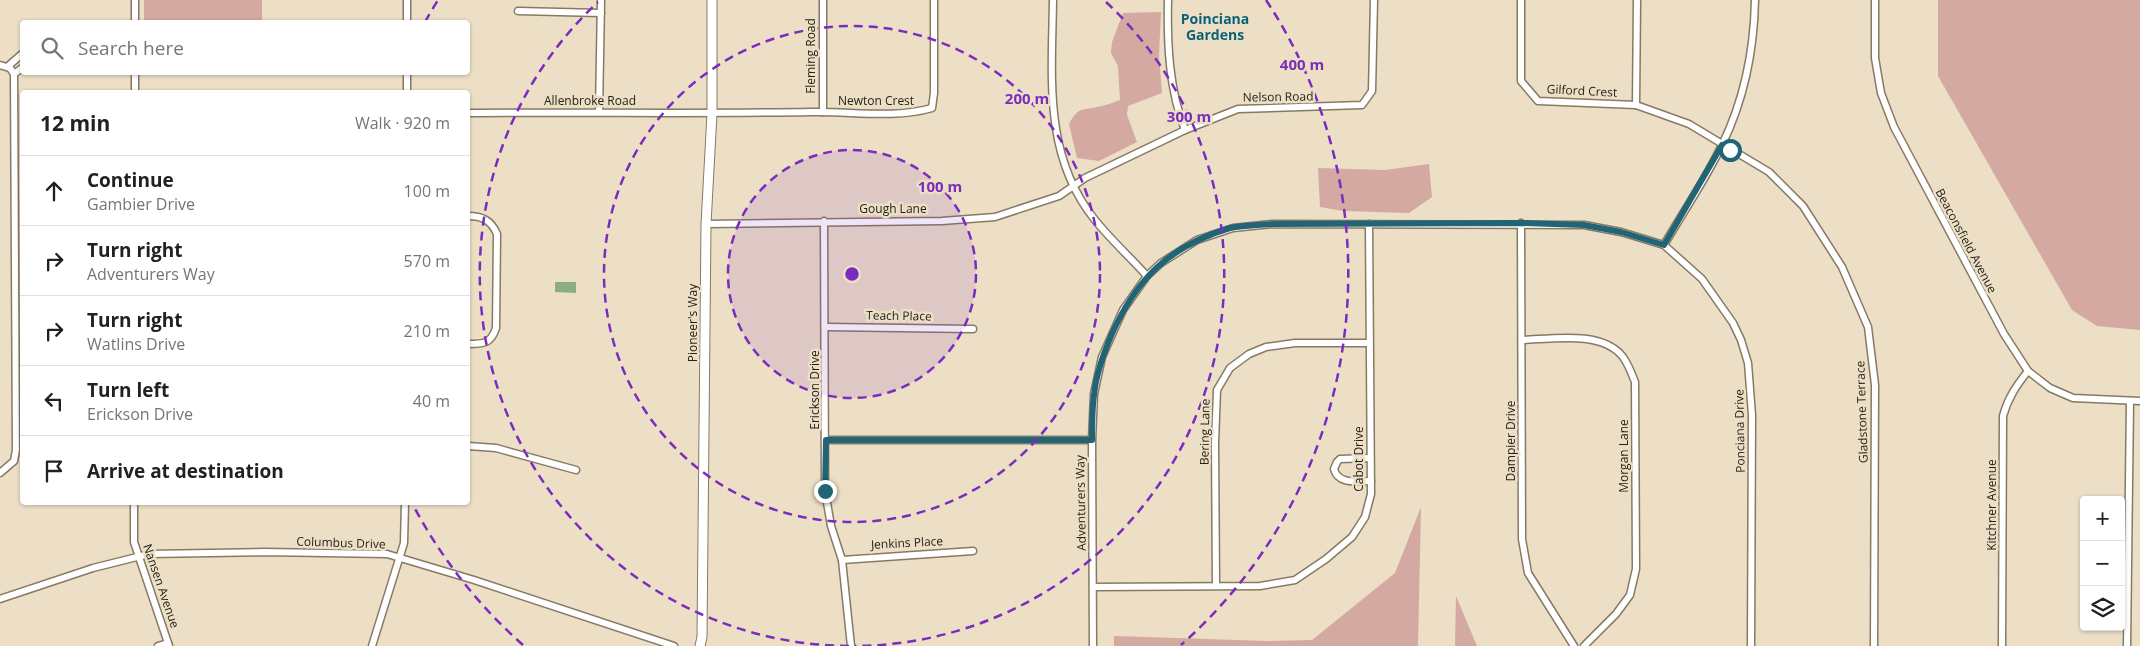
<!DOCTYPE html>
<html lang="en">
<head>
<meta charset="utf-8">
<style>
  body { margin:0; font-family:"Open Sans",sans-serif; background:#f2f2f2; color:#202124 }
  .controls { position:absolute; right:15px; bottom:15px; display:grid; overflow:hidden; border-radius:5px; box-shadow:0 1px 4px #0004 }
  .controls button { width:45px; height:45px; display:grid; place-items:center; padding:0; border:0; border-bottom:1px solid #e0e0e0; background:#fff; color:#202124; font:25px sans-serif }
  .stop { position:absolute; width:15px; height:15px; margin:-11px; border:4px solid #206476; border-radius:50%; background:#fff }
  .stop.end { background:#206476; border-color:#fff; box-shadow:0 1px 5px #0008 }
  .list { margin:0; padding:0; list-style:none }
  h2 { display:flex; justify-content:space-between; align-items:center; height:65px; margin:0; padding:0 20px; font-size:21px }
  h2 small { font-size:16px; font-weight:400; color:#757577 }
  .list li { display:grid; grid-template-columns:32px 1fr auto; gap:15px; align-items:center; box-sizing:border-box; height:70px; padding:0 20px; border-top:1px solid #e0e0e0 }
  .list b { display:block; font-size:19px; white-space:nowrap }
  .list p { margin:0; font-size:16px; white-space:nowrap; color:#757577 }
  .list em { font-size:16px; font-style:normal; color:#757577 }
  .icon { flex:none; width:28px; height:28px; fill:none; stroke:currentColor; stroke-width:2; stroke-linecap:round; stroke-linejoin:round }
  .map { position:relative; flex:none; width:2140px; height:646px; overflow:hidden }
  .search { position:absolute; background:#fff; box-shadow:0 1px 4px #0004; left:20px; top:20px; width:450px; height:55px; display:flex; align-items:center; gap:12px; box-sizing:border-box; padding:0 18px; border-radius:5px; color:#757577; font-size:19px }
  .panel { position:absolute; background:#fff; box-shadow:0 1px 4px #0004; left:20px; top:90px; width:450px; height:415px; border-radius:5px }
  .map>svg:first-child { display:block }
  .green { fill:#d4a9a1 }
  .water { fill:#8cac81 }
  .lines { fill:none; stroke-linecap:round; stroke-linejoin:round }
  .street-casing { stroke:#867a64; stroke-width:9 }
  .secondary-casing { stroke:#867a64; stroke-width:11 }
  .street { stroke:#fff; stroke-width:6 }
  .secondary { stroke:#fff; stroke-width:9 }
  .route { stroke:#206476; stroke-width:6 }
  .ring { fill:none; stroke:#7b2cbf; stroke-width:2.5; stroke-dasharray:9 6 }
  .labels { text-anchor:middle; stroke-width:5; stroke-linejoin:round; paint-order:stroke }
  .street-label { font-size:12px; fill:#262218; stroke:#ecdfc6 }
  .neighbourhood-label { font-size:14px; font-weight:bold; fill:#0b6276; stroke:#ecdfc6 }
  .centre { fill:#7b2cbf; stroke:#ecdfc6; stroke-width:2.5 }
  .ring-label { font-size:15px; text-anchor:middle; font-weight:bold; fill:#7b2cbf; stroke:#ecdfc6; stroke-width:5; stroke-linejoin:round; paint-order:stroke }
</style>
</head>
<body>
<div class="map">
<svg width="2140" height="646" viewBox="0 0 2140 646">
  <rect width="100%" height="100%" fill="#ecdfc6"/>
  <!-- green -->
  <g class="green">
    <rect x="144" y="0" width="118" height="22"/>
    <path d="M1938 0H2140V330L2097 326 2072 310 1938 76Z"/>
    <path d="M1161 12 1159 55 1162 93 1128 106 1127 115 1137 142 1099 161 1077 158 1069 124C1079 105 1083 111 1101 106 1107 105 1114 102 1120 100L1118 66 1111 53 1112 42 1123 13Z"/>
    <path d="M1429 164 1432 197 1409 213 1343 211 1320 207 1318 168 1385 170Z"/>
    <path d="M1421 507 1418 646H1114V636L1268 641 1312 640 1395 573Z"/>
    <path d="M1456 596 1477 646H1455Z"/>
  </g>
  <!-- water -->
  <path class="water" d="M555 282H576V293L555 292Z"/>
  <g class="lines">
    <!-- street casing -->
    <g class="street-casing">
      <g id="street">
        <path d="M135 0V22"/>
        <path d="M823 0V112"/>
        <path d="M1053 0C1052 77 1043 156 1095 220 1111 240 1130 257 1147 276"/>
        <path d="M1168 0C1167 43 1169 90 1185 130"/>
        <path d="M1521 0V81L1538 101 1636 105 1689 124 1769 172 1803 206 1842 267 1868 327 1875 385 1874 646"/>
        <path d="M1875 0V58L1881 93 1894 127 2004 334 2028 371 2050 388 2073 398 2140 401"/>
        <path d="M518 11 601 13"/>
        <path d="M407 22V0"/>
        <path d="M0 65 10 68 14 74 16 450 14 461 0 473"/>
        <path d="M7 67 22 54"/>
        <path d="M135 72V92"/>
        <path d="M14 74 22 68"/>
        <path d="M407 92V72"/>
        <path d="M1636 105 1637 0"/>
        <path d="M599 112 601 0"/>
        <path d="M468 113C582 112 697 114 812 112 851 111 894 119 932 108L934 93V0"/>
        <path d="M468 216C482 216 491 220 497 234L496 328C491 344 483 344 468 344"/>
        <path d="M824 221 825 491 831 526 842 560 851 646"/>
        <path d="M1521 223 1522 539 1528 573 1574 646"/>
        <path d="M706 224 942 221 995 217 1059 196 1085 178 1185 130 1238 109 1362 105 1372 91 1374 0"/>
        <path d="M1664 245C1683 212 1706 179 1722 145 1744 100 1754 50 1755 0"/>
        <path d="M826 327 973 329"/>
        <path d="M1522 340C1552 339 1602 330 1623 357 1628 364 1632 374 1635 382L1636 569 1630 595 1616 614 1584 646"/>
        <path d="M826 440H1092"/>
        <path d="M468 446 496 448 576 470"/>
        <path d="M1370 458 1340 459 1337 462 1334 469C1338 485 1358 481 1371 481"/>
        <path d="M134 502V542L169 646"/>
        <path d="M842 560 973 551"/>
        <path d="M1216 585 1215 443 1217 390 1230 368 1249 354 1266 347 1295 343H1369"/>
        <path d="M1094 587 1260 586 1295 580 1326 559 1352 537 1365 517 1371 494 1369 224"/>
        <path d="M0 599 93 568 149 554 264 552 387 554 474 580 674 646"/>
        <path d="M158 646 168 643"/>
        <path d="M372 646 404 543 405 502"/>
        <path d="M1093 646 1092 440 1094 394 1102 357 1123 310 1147 276 1161 263 1197 240 1233 228 1272 224 1584 225 1621 232 1664 245 1702 279 1733 323 1741 340 1748 363 1752 415 1751 646"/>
        <path d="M2002 646 2003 416C2008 398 2016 386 2028 371"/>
        <path d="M2127 646 2130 401"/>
      </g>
    </g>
    <!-- secondary casing -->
    <g class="secondary-casing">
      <path id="secondary" d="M700 646 702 637 706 224 712 114V0"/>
    </g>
    <!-- street -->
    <use href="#street" class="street"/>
    <!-- secondary -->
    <use href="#secondary" class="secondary"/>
  </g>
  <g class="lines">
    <!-- route -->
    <path class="route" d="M825 491 826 440H1092C1092 425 1092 410 1094 395 1096 374 1103 355 1111 336 1136 279 1169 246 1230 228 1243 225 1259 225 1272 224L1521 223 1584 225 1621 232 1664 245 1722 145 1730 150"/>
  </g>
  <!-- distance rings -->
  <circle cx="852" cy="274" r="124" fill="#7b2cbf" fill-opacity=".12"/>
  <g class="ring">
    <circle cx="852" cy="274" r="124"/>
    <circle cx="852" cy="274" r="248"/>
    <path d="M849 646A372 372 0 0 1 598 2M1106 2A372 372 0 0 1 855 646"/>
    <path d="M523 645A496 496 0 0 1 412 503M425 22A496 496 0 0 1 438 0M1266 0A496 496 0 0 1 1181 645"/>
  </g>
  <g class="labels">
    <!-- street labels -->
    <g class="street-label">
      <text transform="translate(811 56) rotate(-90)" y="4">Fleming Road</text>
      <text transform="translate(1582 91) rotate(3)" y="4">Gilford Crest</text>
      <text transform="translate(1278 97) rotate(-1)" y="4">Nelson Road</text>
      <text x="590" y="105">Allenbroke Road</text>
      <text x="876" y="105">Newton Crest</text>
      <text x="893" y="213">Gough Lane</text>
      <text transform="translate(1966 241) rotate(62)" y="4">Beaconsfield Avenue</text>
      <text transform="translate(899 316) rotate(1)" y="4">Teach Place</text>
      <text transform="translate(693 323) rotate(-90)" y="4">Pioneer's Way</text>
      <text transform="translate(815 390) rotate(-90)" y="4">Erickson Drive</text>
      <text transform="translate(1862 412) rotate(-92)" y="4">Gladstone Terrace</text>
      <text transform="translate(1740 431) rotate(-91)" y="4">Ponciana Drive</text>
      <text transform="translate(1205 432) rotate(-89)" y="4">Bering Lane</text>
      <text transform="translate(1511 441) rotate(-90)" y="4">Dampier Drive</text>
      <text transform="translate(1624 456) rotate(-90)" y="4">Morgan Lane</text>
      <text transform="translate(1359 459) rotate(-90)" y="4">Cabot Drive</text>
      <text transform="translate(1081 503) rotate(-91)" y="4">Adventurers Way</text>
      <text transform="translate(1992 505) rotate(-90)" y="4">Kitchner Avenue</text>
      <text transform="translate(341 543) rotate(2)" y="4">Columbus Drive</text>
      <text transform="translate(907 543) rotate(-3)" y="4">Jenkins Place</text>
      <text transform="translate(161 586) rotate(71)" y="4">Nansen Avenue</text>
    </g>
    <!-- neighbourhood labels -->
    <g class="neighbourhood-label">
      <text x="1215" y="24">Poinciana<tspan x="1215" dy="16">Gardens</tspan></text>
    </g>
  </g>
  <circle cx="852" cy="274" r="8" class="centre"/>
  <g class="ring-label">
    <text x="1302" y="70">400 m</text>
    <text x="1027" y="104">200 m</text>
    <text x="1189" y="122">300 m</text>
    <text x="940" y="192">100 m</text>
  </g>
</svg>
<div class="controls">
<button>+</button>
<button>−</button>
<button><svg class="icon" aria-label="layers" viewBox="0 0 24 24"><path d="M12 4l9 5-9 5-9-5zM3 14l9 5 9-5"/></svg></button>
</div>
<div class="stop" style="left:1730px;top:150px"></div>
<div class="stop end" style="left:825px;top:491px"></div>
<div class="search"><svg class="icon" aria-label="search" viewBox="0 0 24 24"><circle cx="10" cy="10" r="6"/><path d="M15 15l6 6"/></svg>Search here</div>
<section class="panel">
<h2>12 min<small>Walk · 920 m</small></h2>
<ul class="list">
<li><svg class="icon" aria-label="ahead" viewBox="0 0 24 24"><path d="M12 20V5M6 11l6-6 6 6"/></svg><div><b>Continue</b><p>Gambier Drive</p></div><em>100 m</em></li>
<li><svg class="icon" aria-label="right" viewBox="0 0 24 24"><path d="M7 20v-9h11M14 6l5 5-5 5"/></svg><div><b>Turn right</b><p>Adventurers Way</p></div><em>570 m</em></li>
<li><svg class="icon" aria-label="right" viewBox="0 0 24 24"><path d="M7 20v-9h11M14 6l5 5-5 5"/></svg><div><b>Turn right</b><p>Watlins Drive</p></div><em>210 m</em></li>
<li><svg class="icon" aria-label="left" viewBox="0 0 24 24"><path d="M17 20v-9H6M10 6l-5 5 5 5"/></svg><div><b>Turn left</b><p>Erickson Drive</p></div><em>40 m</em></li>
<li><svg class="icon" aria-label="arrive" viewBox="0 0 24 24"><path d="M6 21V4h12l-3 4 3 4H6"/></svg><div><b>Arrive at destination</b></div></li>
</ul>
</section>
</div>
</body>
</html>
